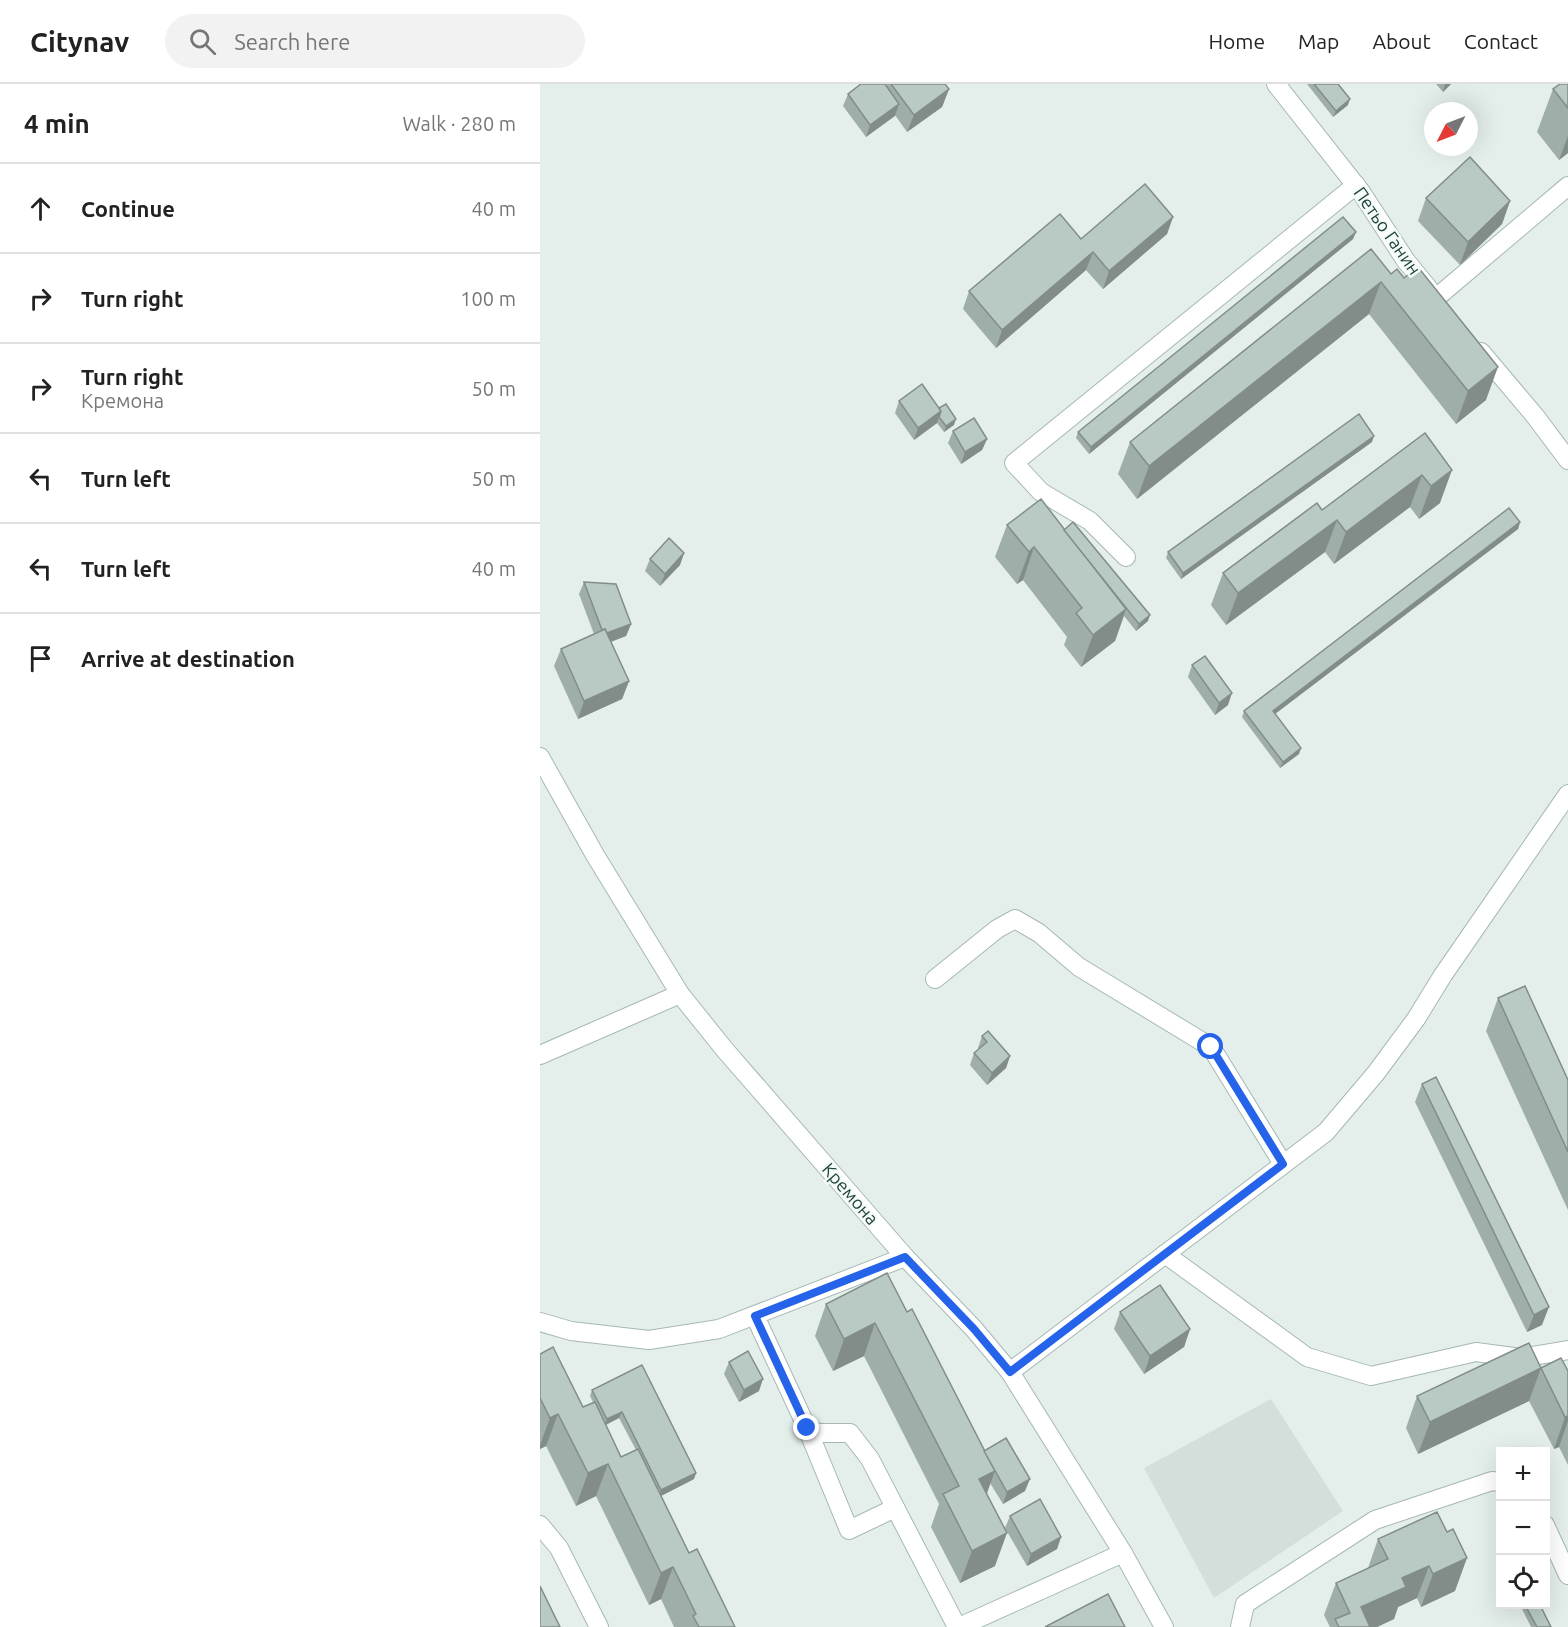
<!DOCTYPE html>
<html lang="en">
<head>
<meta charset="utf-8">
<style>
  body { margin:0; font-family:Ubuntu,sans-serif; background:#f2f2f2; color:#222 }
  .controls { position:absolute; right:18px; bottom:18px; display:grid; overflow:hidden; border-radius:0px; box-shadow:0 6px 24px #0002 }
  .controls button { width:54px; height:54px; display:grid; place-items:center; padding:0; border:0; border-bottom:2px solid #e0e0e0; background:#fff; color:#222; font:30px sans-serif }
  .compass { position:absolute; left:884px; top:18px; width:54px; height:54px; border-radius:50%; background:#fff; box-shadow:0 6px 24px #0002; rotate:228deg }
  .stop { position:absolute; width:18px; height:18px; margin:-14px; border:4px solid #2563eb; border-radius:50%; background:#fff }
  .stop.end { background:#2563eb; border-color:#fff; box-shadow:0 2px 6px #0008 }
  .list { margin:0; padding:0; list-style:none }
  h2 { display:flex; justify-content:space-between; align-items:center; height:78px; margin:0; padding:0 24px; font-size:26px }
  h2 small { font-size:20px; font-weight:400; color:#767676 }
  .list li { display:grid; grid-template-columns:39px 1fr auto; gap:18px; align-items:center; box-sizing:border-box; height:90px; padding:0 24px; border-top:2px solid #e0e0e0 }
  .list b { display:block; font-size:22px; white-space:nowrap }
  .list p { margin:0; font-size:20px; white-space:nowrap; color:#767676 }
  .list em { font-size:20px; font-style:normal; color:#767676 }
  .icon { flex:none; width:33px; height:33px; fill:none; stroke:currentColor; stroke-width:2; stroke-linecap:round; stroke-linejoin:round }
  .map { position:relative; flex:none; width:1028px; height:1543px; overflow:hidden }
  header { display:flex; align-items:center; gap:36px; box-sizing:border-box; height:84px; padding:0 30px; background:#fff; border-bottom:2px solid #e0e0e0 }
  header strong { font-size:28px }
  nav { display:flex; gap:33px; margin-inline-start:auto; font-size:21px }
  .search { width:420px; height:54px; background:#f2f2f2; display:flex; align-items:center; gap:15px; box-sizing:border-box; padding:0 21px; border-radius:33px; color:#767676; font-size:22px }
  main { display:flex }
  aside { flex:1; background:#fff }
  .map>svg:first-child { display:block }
  .built { fill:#d2dfda }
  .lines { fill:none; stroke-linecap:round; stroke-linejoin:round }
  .minor-casing { stroke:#a6b8b3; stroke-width:20 }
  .minor { stroke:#fff; stroke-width:18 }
  .wall { fill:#9faea9; fill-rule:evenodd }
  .shaded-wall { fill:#828d89 }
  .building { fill:#b9cac4; stroke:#828d89; stroke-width:1.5 }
  .route { stroke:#2563eb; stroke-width:8 }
  .labels { text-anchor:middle; stroke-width:5; stroke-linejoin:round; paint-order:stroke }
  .street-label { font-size:18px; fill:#21433d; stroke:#f5fbf8 }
</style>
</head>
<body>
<header>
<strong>Citynav</strong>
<div class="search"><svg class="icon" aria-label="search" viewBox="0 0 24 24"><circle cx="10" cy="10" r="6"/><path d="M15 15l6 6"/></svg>Search here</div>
<nav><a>Home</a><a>Map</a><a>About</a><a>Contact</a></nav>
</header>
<main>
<aside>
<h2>4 min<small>Walk · 280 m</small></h2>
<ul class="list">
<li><svg class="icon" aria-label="ahead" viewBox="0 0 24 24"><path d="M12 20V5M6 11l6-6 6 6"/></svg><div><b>Continue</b></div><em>40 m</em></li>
<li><svg class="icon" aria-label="right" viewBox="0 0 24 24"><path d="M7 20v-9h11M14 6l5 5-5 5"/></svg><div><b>Turn right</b></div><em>100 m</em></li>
<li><svg class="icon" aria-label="right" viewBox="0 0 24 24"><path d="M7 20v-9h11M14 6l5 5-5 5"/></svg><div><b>Turn right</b><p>Кремона</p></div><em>50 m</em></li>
<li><svg class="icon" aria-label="left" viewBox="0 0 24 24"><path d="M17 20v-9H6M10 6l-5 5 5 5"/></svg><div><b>Turn left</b></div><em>50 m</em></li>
<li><svg class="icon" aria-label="left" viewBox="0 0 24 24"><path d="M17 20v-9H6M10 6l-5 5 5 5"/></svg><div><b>Turn left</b></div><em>40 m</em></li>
<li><svg class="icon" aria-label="arrive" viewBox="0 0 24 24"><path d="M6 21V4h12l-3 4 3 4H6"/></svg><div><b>Arrive at destination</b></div></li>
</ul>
</aside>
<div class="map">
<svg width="1028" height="1543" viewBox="0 0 1028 1543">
  <rect width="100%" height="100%" fill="#e4efeb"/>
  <!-- built -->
  <path class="built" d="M731 1315 803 1427 674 1514 604 1384Z"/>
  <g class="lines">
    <!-- minor casing -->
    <g class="minor-casing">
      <g id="minor">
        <path d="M736 0 821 108 866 177 889 205"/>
        <path d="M896 214 1028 102"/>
        <path d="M941 268 995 332 1028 376"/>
        <path d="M586 473 550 437 501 408 474 379 816 101"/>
        <path d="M0 673 55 771 140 910 185 966 365 1173 434 1245 470 1288 583 1469 624 1543"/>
        <path d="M395 895 457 845 475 835 499 849 539 883 671 963 743 1080"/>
        <path d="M0 971 140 910"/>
        <path d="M625 1170 767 1273 831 1292 936 1268 981 1274 1028 1266"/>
        <path d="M215 1232 267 1344 309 1446 355 1424"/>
        <path d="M0 1238 31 1247 109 1256 179 1245 365 1173"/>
        <path d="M470 1288 786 1048 836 989 876 935 903 891 1028 710"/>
        <path d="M267 1344 278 1349H310L330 1375 417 1543"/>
        <path d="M0 1441 19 1464 59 1543"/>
        <path d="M1005 1441 1028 1491"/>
        <path d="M419 1543 583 1469"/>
        <path d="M700 1543 705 1520 835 1436 952 1397 960 1398"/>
      </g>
    </g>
    <!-- minor -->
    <use href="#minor" class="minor"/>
  </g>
  <!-- wall -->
  <g class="wall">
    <path d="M321 0H405L409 5 402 23 367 48 355 31 326 53 303 22 308 10Z"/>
    <path d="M767 0H798L808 21 793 33Z"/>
    <path d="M896 0H911L903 8Z"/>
    <path d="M1028 0V69L1019 76 997 48 1013 5Z"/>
    <path d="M886 114 970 117 962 140 920 181 878 137Z"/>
    <path d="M633 133 627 150 563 205 546 186 456 264 423 225 429 207 541 155Z"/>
    <path d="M816 148 813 155 549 370 536 354 538 348Z"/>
    <path d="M831 165 946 316 916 340 829 230 597 415 578 390 590 358Z"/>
    <path d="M359 317 399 324 414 341 404 348 397 339 374 356 355 329Z"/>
    <path d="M413 347 447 355 442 366 421 380 408 359Z"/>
    <path d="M885 349 900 419 879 435 870 423 794 480 785 468 686 541 671 521 683 489 782 426Z"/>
    <path d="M832 358 641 495 626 474 628 468Z"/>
    <path d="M980 438 978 445 735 630 759 670 740 684 702 633 704 627Z"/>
    <path d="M467 441 524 446 608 537 596 547 584 532 575 557 541 583 524 561 527 553 483 496 477 500 455 473Z"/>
    <path d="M144 469 140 481 120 502 105 487 110 475Z"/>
    <path d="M44 498 91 540 86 552 71 558 89 597 82 615 38 635 14 582 21 565 54 550 39 510Z"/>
    <path d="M652 581 688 621 675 631 648 593Z"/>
    <path d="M958 914 1028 996V1126L946 947Z"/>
    <path d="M442 952 470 972 466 984 447 1001 430 981 434 969 439 965 438 964Z"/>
    <path d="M882 1000 1002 1241 987 1248 875 1018Z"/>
    <path d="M286 1220 367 1228 444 1367 485 1407 463 1420 450 1399 447 1409 455 1482 420 1499 391 1443 399 1420 324 1272 293 1287 275 1252Z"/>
    <path d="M580 1228 650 1245 644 1263 604 1290 574 1245Z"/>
    <path d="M0 1270 43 1323 53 1318 50 1312 52 1306 102 1281 156 1389 154 1395 121 1412 149 1469 195 1543H134L121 1515 109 1521 56 1412 36 1422 6 1362 0 1365ZM79 1334 96 1366 81 1373 66 1341Z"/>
    <path d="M189 1278 219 1307 199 1318 184 1290Z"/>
    <path d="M1001 1284 1028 1287V1381L1019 1363 1014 1365 989 1317 878 1370 866 1344 877 1312Z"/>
    <path d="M897 1428 915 1507 881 1523 877 1514 858 1523 854 1535 837 1543H790L784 1531 796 1499 828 1484 838 1455Z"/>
    <path d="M470 1432 521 1453 517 1465 487 1482 465 1444Z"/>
    <path d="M980 1521H1000L1011 1543H991Z"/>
  </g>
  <!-- shaded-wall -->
  <g class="shaded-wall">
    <path d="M905 0H911L903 8Z"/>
    <path d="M409 5 402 23 367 48 374 31Z"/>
    <path d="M810 15 808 21 793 33 796 27Z"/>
    <path d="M359 20 355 32 326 53 330 41Z"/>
    <path d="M1028 52V69L1019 76Z"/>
    <path d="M970 117 962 140 920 181 928 158Z"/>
    <path d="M633 133 627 150 563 205 569 187Z"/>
    <path d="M816 148 813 155 549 370 551 363Z"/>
    <path d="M553 168 546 186 456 264 462 246Z"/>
    <path d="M841 198 829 230 597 415 609 382Z"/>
    <path d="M958 283 946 316 916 340 928 307Z"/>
    <path d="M401 327 397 339 374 356 378 344Z"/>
    <path d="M416 335 414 341 404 348 406 342Z"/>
    <path d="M834 352 832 358 641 495 643 489Z"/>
    <path d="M447 355 442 366 421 380 425 368Z"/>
    <path d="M912 386 900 419 879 435 891 402Z"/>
    <path d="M882 391 870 423 794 480 806 448Z"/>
    <path d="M797 436 785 468 686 541 698 509Z"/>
    <path d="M980 438 978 445 731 633 733 627Z"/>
    <path d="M494 463 483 496 477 500 489 468Z"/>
    <path d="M144 469 140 481 120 502 125 490Z"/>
    <path d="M586 525 575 557 541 583 553 551Z"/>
    <path d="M610 531 608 537 596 547 599 540Z"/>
    <path d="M91 540 86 552 59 562 63 551Z"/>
    <path d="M89 597 82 615 38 635 44 617Z"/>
    <path d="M692 609 688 621 675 631 679 619Z"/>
    <path d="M761 664 759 670 740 684 743 678Z"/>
    <path d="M470 972 466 984 447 1001 452 989Z"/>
    <path d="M1009 1223 1002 1241 987 1248 994 1231Z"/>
    <path d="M335 1239 324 1272 293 1287 304 1255Z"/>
    <path d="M650 1245 644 1263 604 1290 610 1272Z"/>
    <path d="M1001 1284 989 1317 878 1370 890 1338Z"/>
    <path d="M223 1295 219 1307 199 1318 204 1306Z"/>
    <path d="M82 1328 79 1334 65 1341 67 1335Z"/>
    <path d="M18 1330 6 1362 0 1365V1361L10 1334Z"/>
    <path d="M1028 1332V1337L1019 1363 1014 1365 1025 1333Z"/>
    <path d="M68 1380 56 1412 36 1422 48 1389Z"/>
    <path d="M455 1387 443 1420 439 1395Z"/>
    <path d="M156 1389 154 1395 119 1413 121 1406Z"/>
    <path d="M490 1395 485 1407 463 1420 467 1408Z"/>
    <path d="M467 1449 455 1482 420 1499 432 1467Z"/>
    <path d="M521 1453 517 1465 487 1482 491 1470Z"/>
    <path d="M927 1474 915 1507 881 1523 893 1490Z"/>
    <path d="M889 1482 877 1514 858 1523 854 1535 837 1543H814L821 1523 862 1494Z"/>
    <path d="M133 1483 121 1515 109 1521 121 1489Z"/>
  </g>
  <!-- building -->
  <g class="building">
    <path d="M321 0H345L359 20 330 41 308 10Z"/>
    <path d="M351 0H405L409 5 374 31Z"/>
    <path d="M774 0H798L810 15 796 27Z"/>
    <path d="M1020 0H1028V24L1013 5Z"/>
    <path d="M930 73 970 117 928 158 886 114Z"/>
    <path d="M605 100 633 133 569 187 553 168 462 246 429 207 520 130 541 155Z"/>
    <path d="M803 133 816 148 551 363 538 348Z"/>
    <path d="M831 165 851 190 857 185 864 194 878 183 958 283 928 307 841 198 609 382 590 358Z"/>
    <path d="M382 300 401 327 378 344 359 317Z"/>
    <path d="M406 320 416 335 406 342 399 333 401 327 399 324Z"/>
    <path d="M819 330 834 352 643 489 628 468Z"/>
    <path d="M434 334 447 355 425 368 413 347Z"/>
    <path d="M885 349 912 386 891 402 882 391 806 448 797 436 698 509 683 489 777 419 782 426Z"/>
    <path d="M501 415 586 525 553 551 536 529 542 524 494 463 489 468 467 441Z"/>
    <path d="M969 424 980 438 733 627 761 664 743 678 704 627Z"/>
    <path d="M533 438 610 531 599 540 524 446Z"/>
    <path d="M129 454 144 469 125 490 110 475Z"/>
    <path d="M44 498 76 500 91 540 67 549 65 545 62 546Z"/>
    <path d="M65 545 89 597 44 617 21 565Z"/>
    <path d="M665 572 692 609 679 619 652 581Z"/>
    <path d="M985 902 1028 996V1068L958 914Z"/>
    <path d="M448 947 470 972 452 989 434 969 447 958 442 952Z"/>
    <path d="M896 993 1009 1223 994 1231 882 1000Z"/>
    <path d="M347 1189 367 1228 372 1225 455 1387 439 1395 467 1449 432 1467 403 1410 419 1402 335 1239 304 1255 286 1220Z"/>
    <path d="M620 1201 650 1245 610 1272 580 1228Z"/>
    <path d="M989 1259 1001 1284 1021 1274 1028 1287V1332L1025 1333 1001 1284 890 1338 877 1312Z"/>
    <path d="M13 1263 43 1323 55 1318 81 1373 98 1365 149 1469 157 1465 195 1543H159L153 1532 156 1530 133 1483 121 1489 68 1380 48 1389 18 1330 10 1334 0 1314V1270Z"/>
    <path d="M208 1267 223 1295 204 1306 189 1278Z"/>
    <path d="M102 1281 156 1389 121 1406 82 1328 67 1335 52 1306Z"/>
    <path d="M466 1354 490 1395 467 1408 444 1367Z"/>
    <path d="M500 1415 521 1453 491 1470 470 1432Z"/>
    <path d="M897 1428 907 1448 913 1445 927 1474 893 1490 889 1482 862 1494 866 1503 821 1523 830 1543H799L795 1535 810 1529 796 1499 848 1475 838 1455Z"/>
    <path d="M0 1502 20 1543H0Z"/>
    <path d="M568 1510 585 1543H505Z"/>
    <path d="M985 1521H1000L1011 1543H997Z"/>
  </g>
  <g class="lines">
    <!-- route -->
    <path class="route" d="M267 1344 215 1232 365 1173 434 1245 470 1288 743 1080 671 963"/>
  </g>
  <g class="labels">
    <!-- street labels -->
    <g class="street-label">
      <text transform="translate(847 147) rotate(55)" y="6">Петьо Ганин</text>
      <text transform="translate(310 1110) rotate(49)" y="6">Кремона</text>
    </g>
  </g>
</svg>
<div class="controls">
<button>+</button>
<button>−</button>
<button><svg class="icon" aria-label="locate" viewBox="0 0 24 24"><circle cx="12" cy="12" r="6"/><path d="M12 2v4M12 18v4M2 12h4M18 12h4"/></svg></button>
</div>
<svg class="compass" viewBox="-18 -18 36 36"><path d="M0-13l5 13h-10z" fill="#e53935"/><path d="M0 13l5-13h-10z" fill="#767676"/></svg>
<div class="stop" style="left:671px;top:963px"></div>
<div class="stop end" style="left:267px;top:1344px"></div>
</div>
</main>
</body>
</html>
